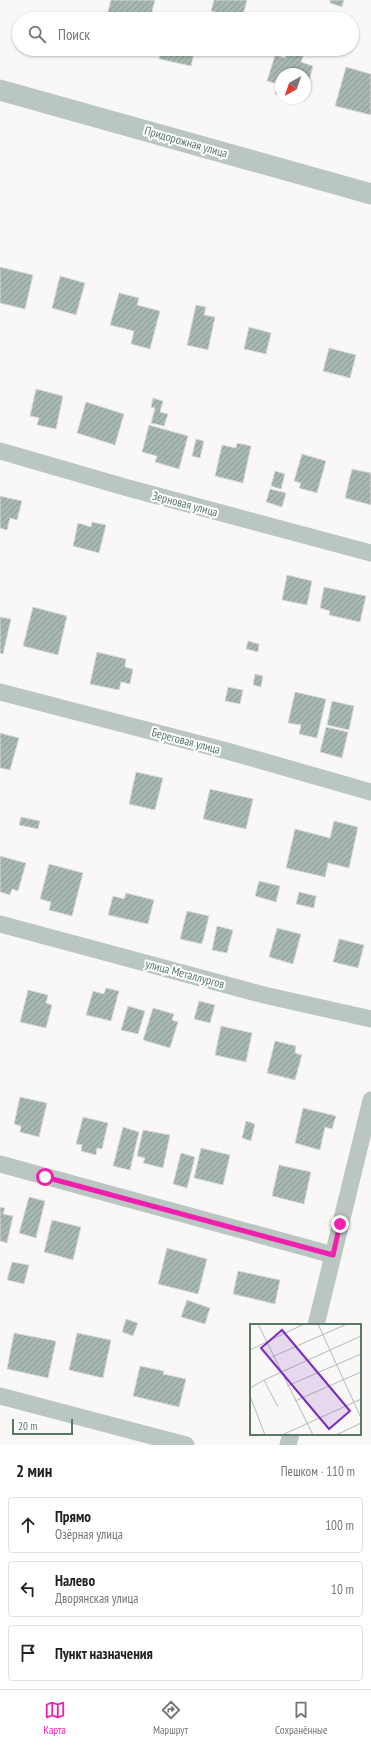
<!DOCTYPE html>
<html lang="ru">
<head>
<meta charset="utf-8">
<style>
  body { margin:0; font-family:"PT Sans Narrow",sans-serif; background:#f6f6f6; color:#222 }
  .compass { position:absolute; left:275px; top:68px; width:36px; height:36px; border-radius:50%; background:#fff; box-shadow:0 1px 3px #0004; rotate:220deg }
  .scale { position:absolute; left:12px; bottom:10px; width:61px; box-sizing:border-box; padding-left:4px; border:2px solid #59796a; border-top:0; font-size:11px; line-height:14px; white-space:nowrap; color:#59796a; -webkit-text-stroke:3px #fff; paint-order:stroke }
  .stop { position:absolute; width:12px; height:12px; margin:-9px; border:3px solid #f21fae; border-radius:50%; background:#fff }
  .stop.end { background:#f21fae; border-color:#fff; box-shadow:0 1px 4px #0008 }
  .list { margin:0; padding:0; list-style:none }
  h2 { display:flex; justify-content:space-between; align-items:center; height:52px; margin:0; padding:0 16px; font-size:17px }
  h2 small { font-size:13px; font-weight:400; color:#767676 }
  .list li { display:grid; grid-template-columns:26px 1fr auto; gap:12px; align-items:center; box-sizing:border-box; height:56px; margin:0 8px 8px; padding:0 8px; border:1px solid #e0e0e0; border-radius:4px }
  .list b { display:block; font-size:15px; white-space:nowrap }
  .list p { margin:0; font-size:13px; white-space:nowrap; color:#767676 }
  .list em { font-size:13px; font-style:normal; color:#767676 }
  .icon { flex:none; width:22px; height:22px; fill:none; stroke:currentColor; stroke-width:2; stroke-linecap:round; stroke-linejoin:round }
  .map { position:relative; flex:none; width:371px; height:1445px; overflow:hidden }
  .search { position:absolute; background:#fff; box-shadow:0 1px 3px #0004; left:12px; right:12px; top:12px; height:44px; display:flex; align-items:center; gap:10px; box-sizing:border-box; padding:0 14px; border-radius:22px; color:#767676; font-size:15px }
  .sheet { height:244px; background:#fff }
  nav { display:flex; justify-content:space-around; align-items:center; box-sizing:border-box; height:56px; border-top:1px solid #e0e0e0; background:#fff; font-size:11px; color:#767676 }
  nav a { display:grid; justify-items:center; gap:2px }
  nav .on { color:#f21fae }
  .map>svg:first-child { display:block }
  .building { fill:url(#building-hatch); stroke:#dcd9d9 }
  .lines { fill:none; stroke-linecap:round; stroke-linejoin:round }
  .minor { stroke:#bac6c1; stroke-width:17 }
  .tertiary { stroke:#bac6c1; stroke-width:21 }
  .route { stroke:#f21fae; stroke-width:5 }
  .labels { text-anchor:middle; stroke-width:4; stroke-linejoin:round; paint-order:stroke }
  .street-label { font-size:12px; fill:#59796a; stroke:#fff }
  .inset-road { fill:none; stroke:#b0bdb6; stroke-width:1 }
  .view { fill:#7b2cbf; fill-opacity:0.15; stroke:#7b2cbf; stroke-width:2 }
  .inset-edge { fill:none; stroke:#59796a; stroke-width:2 }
</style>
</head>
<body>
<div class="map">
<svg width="371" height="1445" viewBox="0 0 371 1445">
  <defs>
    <pattern id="building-hatch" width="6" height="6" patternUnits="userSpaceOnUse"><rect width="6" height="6" fill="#a6b8af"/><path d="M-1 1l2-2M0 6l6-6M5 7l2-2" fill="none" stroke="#8a9a92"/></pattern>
  </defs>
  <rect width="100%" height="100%" fill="#faf7f7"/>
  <!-- building -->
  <g class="building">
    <path d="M111 0H155L150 19H106Z"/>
    <path d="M214 0H247L242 19 211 11Z"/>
    <path d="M330 0H344L342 7 330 3Z"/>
    <path d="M161 49H195L191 66 159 59Z"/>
    <path d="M288 49 304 54 301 62 313 66 306 91 305 74H281V96L275 94 278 84 267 81 275 55 285 58Z"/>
    <path d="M346 67 371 74V115L335 106Z"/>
    <path d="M0 267 33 275 25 309 0 303Z"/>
    <path d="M60 276 85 283 76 315 52 308Z"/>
    <path d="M119 293 139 298 137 305 160 311 150 349 131 344 134 331 110 325Z"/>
    <path d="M196 305 206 307 204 315 215 317 208 350 187 345Z"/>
    <path d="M249 327 271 333 266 354 244 349Z"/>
    <path d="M329 348 356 355 350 378 323 371Z"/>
    <path d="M36 389 63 396 56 429 37 425 39 418 30 416Z"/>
    <path d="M153 398 163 401 160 412 168 414 164 426 151 423 155 408 151 407Z"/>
    <path d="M86 402 124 414 115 445 77 433Z"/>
    <path d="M149 425 188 436 179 469 155 462 157 456 142 452Z"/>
    <path d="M196 439 204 441 200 458 192 456Z"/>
    <path d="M237 443 251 446 243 483 215 476 222 445 236 448Z"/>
    <path d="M302 454 326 461 317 493 299 488 301 483 294 481Z"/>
    <path d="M352 469 371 473V505L345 498Z"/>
    <path d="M275 471 285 474 281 489 271 486Z"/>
    <path d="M270 489 286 493 282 507 266 502Z"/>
    <path d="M0 496 22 501 17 520 10 518 7 530 0 528Z"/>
    <path d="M92 522 106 525 99 553 73 546 78 523 91 527Z"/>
    <path d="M287 575 312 581 307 605 282 600Z"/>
    <path d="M324 587 366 596 360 622 329 615 330 611 320 608Z"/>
    <path d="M33 607 67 616 58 655 23 646Z"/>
    <path d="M0 617 11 619 3 654 0 653Z"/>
    <path d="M248 641 259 644 258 652 246 649Z"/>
    <path d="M97 652 126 659 125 667 133 669 130 684 121 682 119 690 90 684Z"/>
    <path d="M255 674 263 676 261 687 253 685Z"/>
    <path d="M228 687 243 690 240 704 225 701Z"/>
    <path d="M295 692 326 699 317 738 299 734 301 725 288 723Z"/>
    <path d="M332 701 354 706 349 730 327 725Z"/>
    <path d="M326 727 348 732 342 758 320 752Z"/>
    <path d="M0 733 19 738 10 770 0 768Z"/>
    <path d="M136 772 163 778 155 810 129 804Z"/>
    <path d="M210 789 253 799 246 829 203 819Z"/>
    <path d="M21 817 40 821 38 829 19 825Z"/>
    <path d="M334 821 358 827 349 868 328 863 325 877 286 868 295 829 330 838Z"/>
    <path d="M0 856 26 863 18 891 12 889 10 895 0 892Z"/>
    <path d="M49 864 83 873 72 916 49 910 51 902 40 899Z"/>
    <path d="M259 881 280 886 276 902 255 896Z"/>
    <path d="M299 892 316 896 314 908 296 904Z"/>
    <path d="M126 893 154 900 148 924 108 915 113 896 124 899Z"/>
    <path d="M187 911 209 916 202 944 180 939Z"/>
    <path d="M217 926 233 930 227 953 212 950Z"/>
    <path d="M277 928 301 934 293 964 269 957Z"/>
    <path d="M339 939 364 945 358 968 333 962Z"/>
    <path d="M106 988 119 991 111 1021 86 1015 93 991 104 994Z"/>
    <path d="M28 990 48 995 46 1003 52 1005 46 1028 20 1022Z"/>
    <path d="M199 1001 215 1005 210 1023 194 1019Z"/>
    <path d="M128 1006 145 1011 138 1034 121 1030Z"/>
    <path d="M153 1008 174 1014 172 1020 178 1022 170 1048 143 1040Z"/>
    <path d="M221 1026 252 1033 246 1062 215 1055Z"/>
    <path d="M275 1041 296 1046 295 1053 302 1055 295 1080 267 1073Z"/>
    <path d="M20 1097 47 1103 39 1137 20 1132 21 1126 14 1124Z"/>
    <path d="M303 1108 336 1116 332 1129 325 1127 320 1150 295 1143Z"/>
    <path d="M83 1117 108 1123 102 1149 97 1148 96 1155 81 1151 82 1145 76 1144Z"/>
    <path d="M246 1121 255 1124 251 1141 242 1138Z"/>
    <path d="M123 1127 139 1132 130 1170 113 1166Z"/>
    <path d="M143 1130 170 1135 163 1168 143 1163 145 1158 137 1156Z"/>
    <path d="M201 1148 230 1155 223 1185 194 1178Z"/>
    <path d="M181 1153 195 1157 187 1188 173 1184Z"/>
    <path d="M279 1165 311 1172 304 1204 272 1196Z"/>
    <path d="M29 1197 45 1201 36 1238 19 1233Z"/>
    <path d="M0 1207 5 1208 3 1214 13 1216 7 1243 0 1241Z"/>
    <path d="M52 1220 81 1227 73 1260 44 1252Z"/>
    <path d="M167 1248 207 1259 198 1294 158 1284Z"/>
    <path d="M12 1262 29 1265 24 1284 7 1280Z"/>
    <path d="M238 1271 280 1280 275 1304 233 1294Z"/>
    <path d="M187 1300 210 1308 205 1324 181 1317Z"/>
    <path d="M126 1319 138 1323 133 1336 122 1332Z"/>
    <path d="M14 1333 56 1341 48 1378 7 1369Z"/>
    <path d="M77 1333 111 1340 103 1378 69 1370Z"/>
    <path d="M140 1366 164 1371 163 1374 186 1379 179 1407 133 1396Z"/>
  </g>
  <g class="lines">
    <!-- minor -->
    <g class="minor">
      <path d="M0 451 128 488 371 553"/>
      <path d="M0 692 227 751 371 792"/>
      <path d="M0 924 264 995 371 1019"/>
      <path d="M0 1164 333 1255"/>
      <path d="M316 1325 371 1100"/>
      <path d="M0 1396 186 1445"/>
      <path d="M288 1445 291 1434"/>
    </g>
    <!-- tertiary -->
    <path class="tertiary" d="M0 90 371 194"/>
  </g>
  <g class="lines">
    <!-- route -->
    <path class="route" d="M45 1177 333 1255 340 1224"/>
  </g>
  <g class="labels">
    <!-- street labels -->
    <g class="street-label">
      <text transform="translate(186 142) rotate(16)" y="4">Придорожная улица</text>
      <text transform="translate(185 504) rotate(15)" y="4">Зерновая улица</text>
      <text transform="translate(186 741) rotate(15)" y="4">Береговая улица</text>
      <text transform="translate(185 974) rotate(15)" y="4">улица Металлургов</text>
    </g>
  </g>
  <!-- overview -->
  <g transform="translate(250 1324)">
    <rect width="111" height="111" fill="#faf7f7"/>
    <path class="inset-road" d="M8 0 63 111M68 0 111 94M0 26 54 0M22 33 97 0M37 62 111 30M0 64 14 56M0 72 15 111M45 77 111 48M28 83 14 56 111 12M32 111 111 75M86 111 111 99"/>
    <path class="view" d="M32 6 100 87 79 105 11 24Z"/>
    <rect width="111" height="111" class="inset-edge"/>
  </g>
</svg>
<svg class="compass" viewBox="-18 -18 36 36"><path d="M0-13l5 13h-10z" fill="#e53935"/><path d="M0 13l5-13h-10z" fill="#767676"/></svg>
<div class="scale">20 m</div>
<div class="stop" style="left:45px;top:1177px"></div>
<div class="stop end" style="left:340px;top:1224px"></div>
<div class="search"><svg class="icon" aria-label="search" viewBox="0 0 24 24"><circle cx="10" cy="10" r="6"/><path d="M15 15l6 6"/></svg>Поиск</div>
</div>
<section class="sheet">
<h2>2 мин<small>Пешком · 110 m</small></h2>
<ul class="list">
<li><svg class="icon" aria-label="ahead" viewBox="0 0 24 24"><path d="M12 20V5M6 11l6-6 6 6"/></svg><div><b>Прямо</b><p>Озёрная улица</p></div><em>100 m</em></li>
<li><svg class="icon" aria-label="left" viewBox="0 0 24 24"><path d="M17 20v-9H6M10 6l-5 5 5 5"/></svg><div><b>Налево</b><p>Дворянская улица</p></div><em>10 m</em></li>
<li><svg class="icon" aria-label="arrive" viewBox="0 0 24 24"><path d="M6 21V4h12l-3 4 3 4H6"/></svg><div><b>Пункт назначения</b></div></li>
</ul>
</section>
<nav>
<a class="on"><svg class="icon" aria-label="map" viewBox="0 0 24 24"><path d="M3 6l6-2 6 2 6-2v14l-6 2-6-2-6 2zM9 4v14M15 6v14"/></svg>Карта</a>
<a><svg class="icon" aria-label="directions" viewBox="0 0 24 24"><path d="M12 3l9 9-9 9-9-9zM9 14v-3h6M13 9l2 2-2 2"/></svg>Маршрут</a>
<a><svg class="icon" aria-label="saved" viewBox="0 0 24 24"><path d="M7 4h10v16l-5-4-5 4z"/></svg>Сохранённые</a>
</nav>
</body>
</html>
